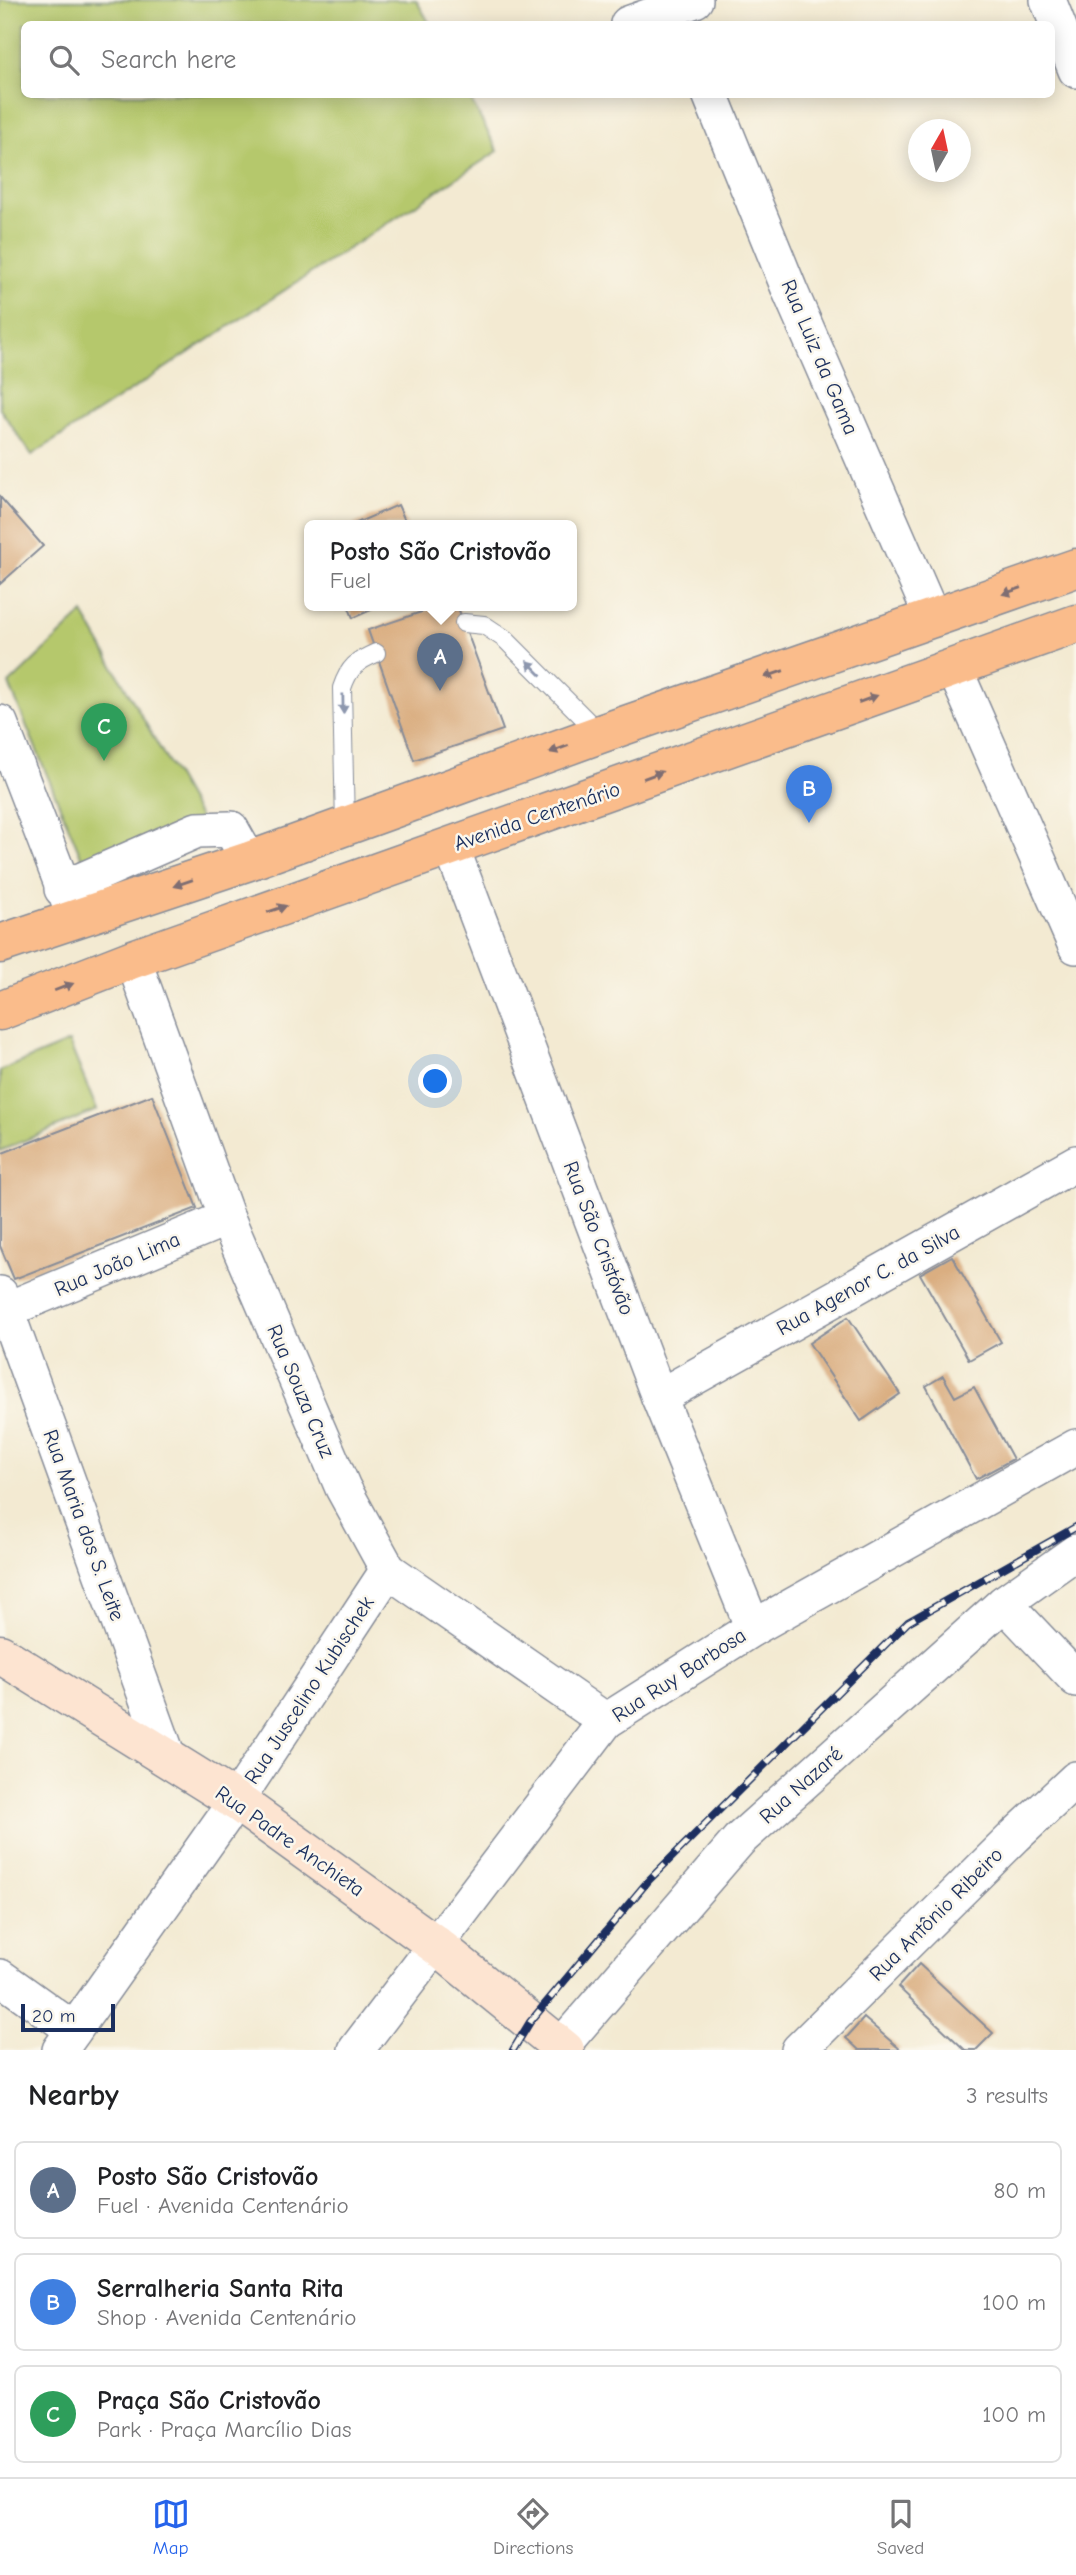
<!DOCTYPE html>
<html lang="en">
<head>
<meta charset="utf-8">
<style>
  body { margin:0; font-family:"Comic Neue",sans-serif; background:#f2f2f2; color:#202124 }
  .compass { position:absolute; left:908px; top:119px; width:63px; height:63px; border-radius:50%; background:#fff; box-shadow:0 4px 18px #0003; rotate:9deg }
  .scale { position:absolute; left:21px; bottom:18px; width:94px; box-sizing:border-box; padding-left:7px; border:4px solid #1b2f5e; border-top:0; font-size:19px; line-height:24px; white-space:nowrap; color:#1b2f5e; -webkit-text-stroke:5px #fbf7ec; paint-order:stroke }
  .you { position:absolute; left:436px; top:1082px; width:24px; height:24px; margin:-18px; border:5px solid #fff; border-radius:50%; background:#1a73e8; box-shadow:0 0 0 10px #1a73e833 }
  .badge { display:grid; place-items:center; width:46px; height:46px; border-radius:50%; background:#2563eb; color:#fff; font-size:23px; font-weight:700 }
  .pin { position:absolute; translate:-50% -58px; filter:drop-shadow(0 2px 4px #0008) }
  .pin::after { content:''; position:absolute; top:37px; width:24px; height:21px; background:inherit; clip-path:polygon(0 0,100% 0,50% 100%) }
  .popup { position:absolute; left:304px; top:520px; width:273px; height:91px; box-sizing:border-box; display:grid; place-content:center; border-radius:10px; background:#fff; filter:drop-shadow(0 2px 5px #0005); font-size:23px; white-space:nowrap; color:#757577 }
  .popup b { font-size:26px; color:#202124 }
  .popup::after { content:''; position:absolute; left:50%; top:100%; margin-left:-14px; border:14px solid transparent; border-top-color:#fff }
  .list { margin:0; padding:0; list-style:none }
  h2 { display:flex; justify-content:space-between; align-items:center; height:91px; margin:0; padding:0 28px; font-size:30px }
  h2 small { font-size:23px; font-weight:400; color:#757577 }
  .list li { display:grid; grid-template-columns:46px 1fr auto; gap:21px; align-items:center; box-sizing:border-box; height:98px; margin:0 14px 14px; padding:0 14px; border:2px solid #e0e0e0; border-radius:10px }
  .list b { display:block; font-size:26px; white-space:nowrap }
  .list p { margin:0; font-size:23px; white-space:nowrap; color:#757577 }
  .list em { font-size:23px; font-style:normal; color:#757577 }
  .icon { flex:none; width:38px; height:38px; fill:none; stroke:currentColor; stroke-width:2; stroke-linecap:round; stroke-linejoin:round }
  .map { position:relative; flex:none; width:1076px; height:2050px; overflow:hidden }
  .search { position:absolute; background:#fff; box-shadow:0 4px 18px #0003; left:21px; right:21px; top:21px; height:77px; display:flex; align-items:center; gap:18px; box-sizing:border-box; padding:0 24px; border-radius:10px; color:#757577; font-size:26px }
  .sheet { height:427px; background:#fff }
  nav { display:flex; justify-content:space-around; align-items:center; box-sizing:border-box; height:98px; border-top:2px solid #e0e0e0; background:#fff; font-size:19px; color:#757577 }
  nav a { display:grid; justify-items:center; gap:4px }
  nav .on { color:#2563eb }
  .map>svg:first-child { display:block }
  .green { fill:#b5c86c; stroke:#687c65; stroke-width:2 }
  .building { fill:#daae81 }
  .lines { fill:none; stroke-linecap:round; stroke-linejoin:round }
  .lane-casing { stroke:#878c98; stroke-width:20 }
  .street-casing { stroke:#878c98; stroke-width:38 }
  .secondary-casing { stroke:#878c98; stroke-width:41 }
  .primary-casing { stroke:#878c98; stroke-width:41 }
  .lane { stroke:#fff; stroke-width:18 }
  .street { stroke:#fff; stroke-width:35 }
  .secondary { stroke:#fde4d1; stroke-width:38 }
  .primary { stroke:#fabc8b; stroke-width:38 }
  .rail-casing { stroke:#1b2f5e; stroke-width:8 }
  .rail { stroke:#fbf7ec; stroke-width:5; stroke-dasharray:16; stroke-linecap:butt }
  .oneway { fill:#7f6e72 }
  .oneway2 { fill:#8d97ae }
  .labels { text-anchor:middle; stroke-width:5; stroke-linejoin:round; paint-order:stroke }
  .street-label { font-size:21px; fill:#1b2f5e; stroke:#fbf7ec }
</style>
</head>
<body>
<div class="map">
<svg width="1076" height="2050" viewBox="0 0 1076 2050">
  <rect width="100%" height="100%" fill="#fbf7ec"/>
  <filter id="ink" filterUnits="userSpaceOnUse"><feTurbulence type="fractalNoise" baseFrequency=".0143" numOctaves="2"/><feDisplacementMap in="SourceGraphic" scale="14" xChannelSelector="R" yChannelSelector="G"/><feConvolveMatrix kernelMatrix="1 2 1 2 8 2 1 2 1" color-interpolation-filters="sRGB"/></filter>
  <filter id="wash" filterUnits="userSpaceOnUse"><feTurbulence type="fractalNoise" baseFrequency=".00686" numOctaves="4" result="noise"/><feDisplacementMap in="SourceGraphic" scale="28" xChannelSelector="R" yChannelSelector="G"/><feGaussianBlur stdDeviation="1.57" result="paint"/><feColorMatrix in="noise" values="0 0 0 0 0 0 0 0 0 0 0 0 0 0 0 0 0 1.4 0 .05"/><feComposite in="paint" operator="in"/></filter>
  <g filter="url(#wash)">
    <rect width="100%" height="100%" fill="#f3ead2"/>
    <!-- green -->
    <g class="green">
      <path d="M0 0H416L430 24H24V94L468 95 498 151 32 455 0 409Z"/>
      <path d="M83 613 211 838 93 885 9 684Z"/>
      <path d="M69 1042 97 1110 0 1151V1071Z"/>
    </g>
    <g id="blocks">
      <!-- building -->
      <g class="building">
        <path d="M0 497 43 546 0 584Z"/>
        <path d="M398 505 407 525H352Z"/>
        <path d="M348 605H382L353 618Z"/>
        <path d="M442 605H457L503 730 414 760 368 630Z"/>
        <path d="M152 1095 197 1208 14 1279 0 1246V1154Z"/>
        <path d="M952 1256 1001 1342 969 1360 920 1274Z"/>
        <path d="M848 1317 900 1394 861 1421 809 1343Z"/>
        <path d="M943 1376 955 1397 974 1387 1013 1459 976 1479 926 1386Z"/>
        <path d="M919 1964 993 2033 976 2050H965L898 1987Z"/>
        <path d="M864 2018 901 2050H859L846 2038Z"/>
      </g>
    </g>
  </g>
  <g filter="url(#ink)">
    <use href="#blocks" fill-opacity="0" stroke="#878c98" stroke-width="2"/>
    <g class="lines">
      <!-- lane casing -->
      <g class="lane-casing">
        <g id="lane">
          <path d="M464 623 484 625 505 639 600 734"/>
          <path d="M345 826 342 688C349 667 357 661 376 653"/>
        </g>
      </g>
      <!-- street casing -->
      <g class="street-casing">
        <g id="street">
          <path d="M1048 0 1076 70"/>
          <path d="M628 24 695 0"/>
          <path d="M710 94 790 291 933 619"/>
          <path d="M954 668 1076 946"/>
          <path d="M0 723 72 910"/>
          <path d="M451 846 659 1397 753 1628"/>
          <path d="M62 889 197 830 231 829 249 861"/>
          <path d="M133 959 227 1218 343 1488 388 1570 606 1721"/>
          <path d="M0 1294 168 1757"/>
          <path d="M6 1310 227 1218"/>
          <path d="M659 1397 1076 1163"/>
          <path d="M1004 1603 1076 1679"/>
          <path d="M0 1977 74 2030"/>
          <path d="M60 2050 236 1801 388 1570"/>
          <path d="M356 2050 606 1721 753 1628 1076 1447"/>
          <path d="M558 2050 739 1840 1004 1603 1076 1552"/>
          <path d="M799 2050 1015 1836 1076 1779"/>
        </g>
      </g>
      <!-- secondary casing -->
      <g class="secondary-casing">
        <path id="secondary" d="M0 1654 236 1801 436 1945 565 2050"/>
      </g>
      <!-- primary casing -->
      <g class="primary-casing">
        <g id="primary">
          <path d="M0 944 249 861 600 734 1076 568"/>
          <path d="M0 1011 133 959 1076 624"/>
        </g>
      </g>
      <!-- lane -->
      <use href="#lane" class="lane"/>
      <!-- street -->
      <use href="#street" class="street"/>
      <!-- secondary -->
      <use href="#secondary" class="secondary"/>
      <!-- primary -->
      <use href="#primary" class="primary"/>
      <!-- rail casing -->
      <g class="rail-casing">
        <path id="rail" d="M513 2050 530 2022 649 1880 908 1622 1076 1527"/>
      </g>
      <!-- rail -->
      <use href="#rail" class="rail"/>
    </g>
    <!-- one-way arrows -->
    <defs><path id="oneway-solid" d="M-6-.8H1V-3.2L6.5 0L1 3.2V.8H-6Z" transform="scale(1.75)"/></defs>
    <g class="oneway">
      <use href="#oneway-solid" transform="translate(1012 591) rotate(161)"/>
      <use href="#oneway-solid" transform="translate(774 674) rotate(161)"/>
      <use href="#oneway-solid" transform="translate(868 699) rotate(-20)"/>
      <use href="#oneway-solid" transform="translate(559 749) rotate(160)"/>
      <use href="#oneway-solid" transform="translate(653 775) rotate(-20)"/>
      <use href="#oneway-solid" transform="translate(183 883) rotate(161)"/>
      <use href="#oneway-solid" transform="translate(277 909) rotate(-19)"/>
      <use href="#oneway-solid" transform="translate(64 987) rotate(-21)"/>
    </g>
    <g class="oneway2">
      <use href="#oneway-solid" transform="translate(534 668) rotate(-135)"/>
      <use href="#oneway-solid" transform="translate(343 704) rotate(89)"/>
    </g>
  </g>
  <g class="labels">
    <!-- street labels -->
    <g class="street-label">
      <text transform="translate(820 357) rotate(67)" y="7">Rua Luiz da Gama</text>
      <text transform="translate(537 816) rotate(-19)" y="7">Avenida Centenário</text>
      <text transform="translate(599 1238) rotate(69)" y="7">Rua São Cristóvão</text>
      <text transform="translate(117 1264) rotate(-23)" y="7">Rua João Lima</text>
      <text transform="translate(868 1280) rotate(-29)" y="7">Rua Agenor C. da Silva</text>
      <text transform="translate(301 1391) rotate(67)" y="7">Rua Souza Cruz</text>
      <text transform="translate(84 1525) rotate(70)" y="7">Rua Maria dos S. Leite</text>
      <text transform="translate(679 1675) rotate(-33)" y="7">Rua Ruy Barbosa</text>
      <text transform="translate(309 1690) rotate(-57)" y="7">Rua Juscelino Kubischek</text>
      <text transform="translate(801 1785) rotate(-42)" y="7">Rua Nazaré</text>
      <text transform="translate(290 1841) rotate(35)" y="7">Rua Padre Anchieta</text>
      <text transform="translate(936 1914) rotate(-45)" y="7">Rua Antônio Ribeiro</text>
    </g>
  </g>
</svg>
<svg class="compass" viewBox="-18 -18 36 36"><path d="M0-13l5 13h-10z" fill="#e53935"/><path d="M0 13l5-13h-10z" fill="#757577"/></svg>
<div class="scale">20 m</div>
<div class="you"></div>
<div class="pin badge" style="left:440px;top:691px;background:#5c6f8a">A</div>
<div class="popup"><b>Posto São Cristovão</b>Fuel</div>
<div class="pin badge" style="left:809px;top:823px;background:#3f7fe0">B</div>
<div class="pin badge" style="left:104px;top:761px;background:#2e9e5b">C</div>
<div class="search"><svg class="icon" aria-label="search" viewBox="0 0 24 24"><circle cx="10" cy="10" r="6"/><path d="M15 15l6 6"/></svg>Search here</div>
</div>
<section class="sheet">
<h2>Nearby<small>3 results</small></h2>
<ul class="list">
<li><span class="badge" style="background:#5c6f8a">A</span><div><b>Posto São Cristovão</b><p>Fuel · Avenida Centenário</p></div><em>80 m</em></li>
<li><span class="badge" style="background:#3f7fe0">B</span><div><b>Serralheria Santa Rita</b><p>Shop · Avenida Centenário</p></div><em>100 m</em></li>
<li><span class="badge" style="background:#2e9e5b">C</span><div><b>Praça São Cristovão</b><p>Park · Praça Marcílio Dias</p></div><em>100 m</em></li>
</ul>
</section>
<nav>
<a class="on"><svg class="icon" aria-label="map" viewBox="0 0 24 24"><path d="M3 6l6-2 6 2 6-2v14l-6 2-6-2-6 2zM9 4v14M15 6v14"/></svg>Map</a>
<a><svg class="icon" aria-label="directions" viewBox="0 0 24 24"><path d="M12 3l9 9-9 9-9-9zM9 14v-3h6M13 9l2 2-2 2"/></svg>Directions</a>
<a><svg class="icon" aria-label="saved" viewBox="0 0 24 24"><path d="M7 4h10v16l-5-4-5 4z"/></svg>Saved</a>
</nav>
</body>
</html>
